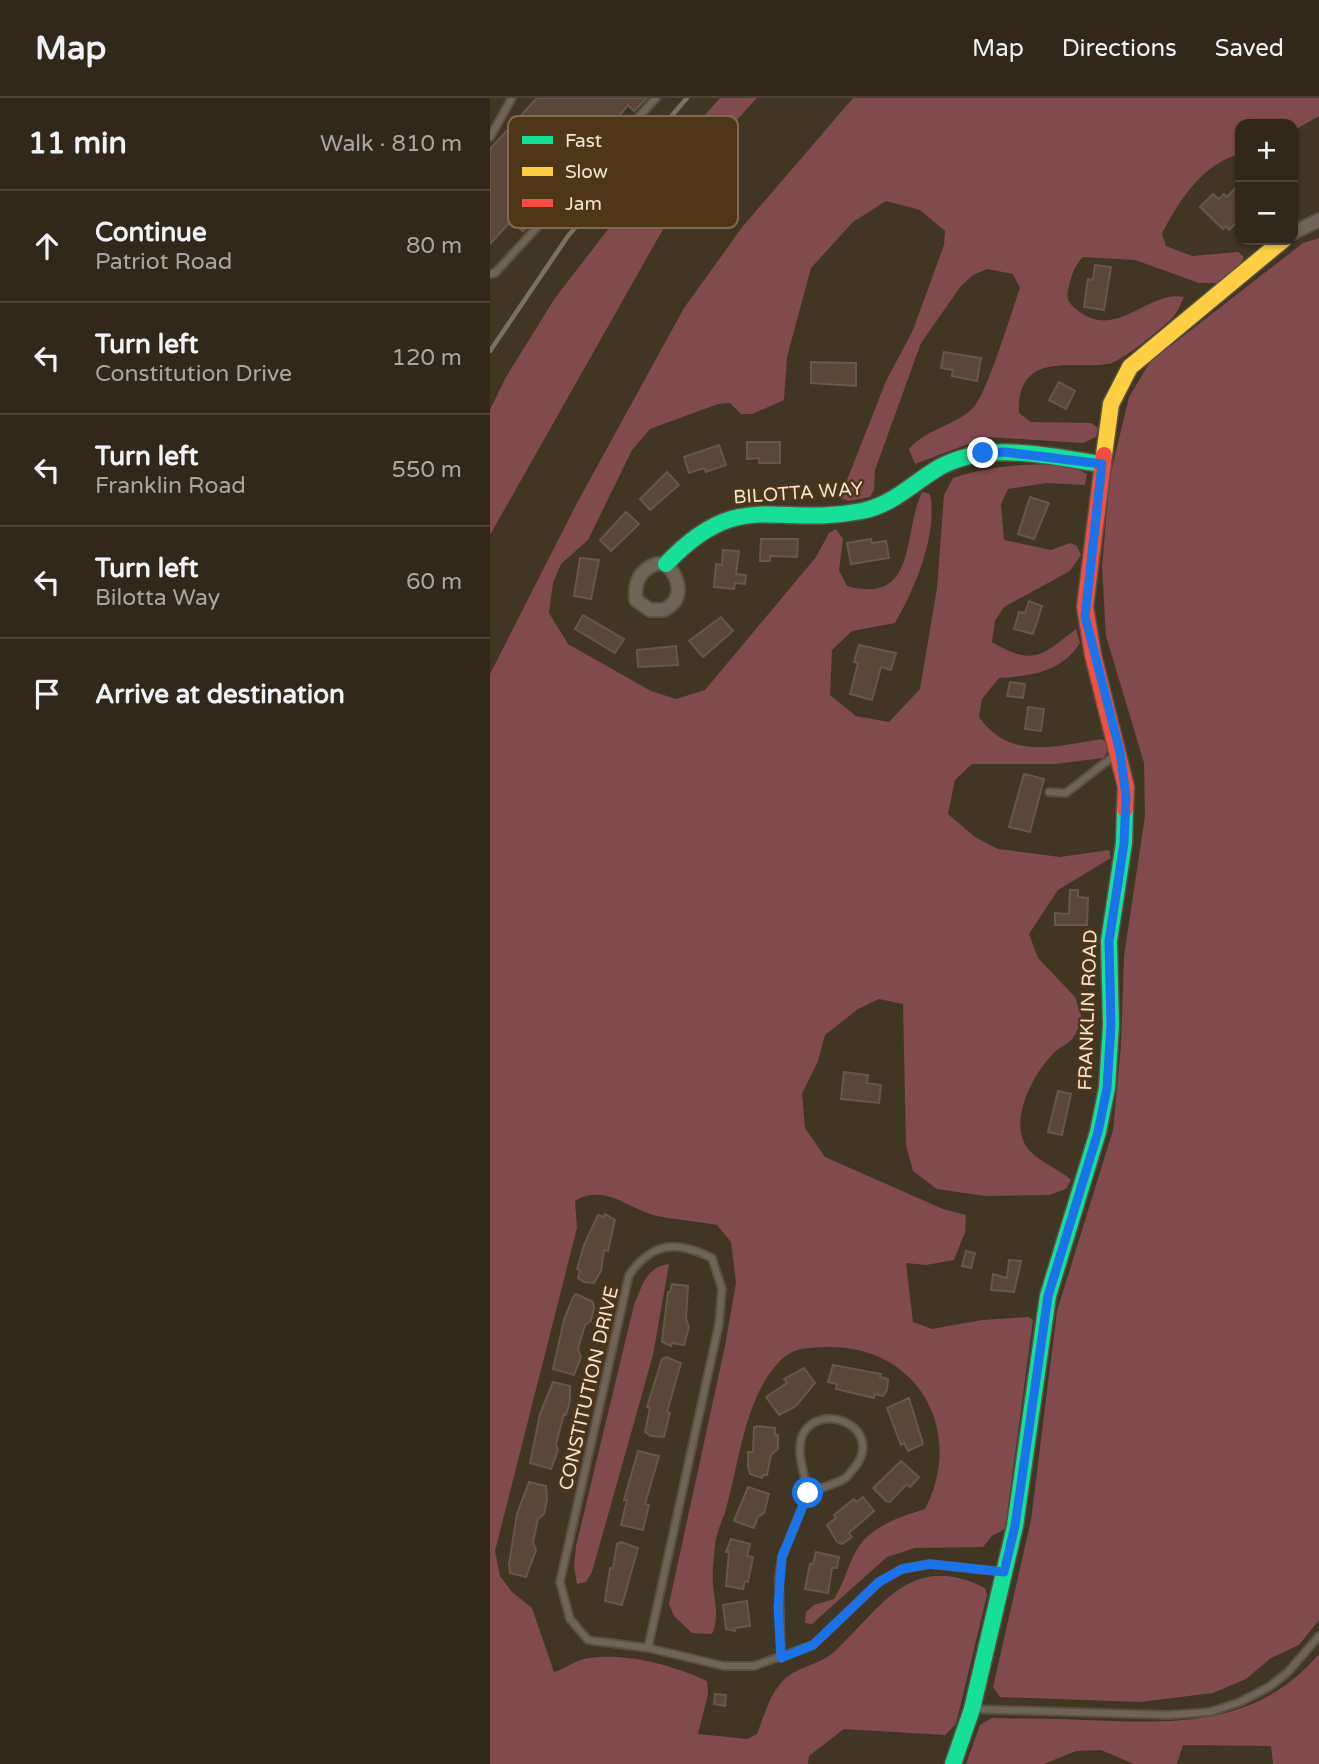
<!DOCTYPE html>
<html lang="en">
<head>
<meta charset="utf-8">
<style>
  body { margin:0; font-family:"Varela Round",sans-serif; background:#3d3428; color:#f1f3f6 }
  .controls { position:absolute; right:21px; top:21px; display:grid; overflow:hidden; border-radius:14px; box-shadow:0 2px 5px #0004 }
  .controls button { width:63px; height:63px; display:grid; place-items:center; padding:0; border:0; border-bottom:2px solid #4c443a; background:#31281b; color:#f1f3f6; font:35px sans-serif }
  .stop { position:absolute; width:21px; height:21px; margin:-16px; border:5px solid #1a73e8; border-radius:50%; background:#fff }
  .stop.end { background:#1a73e8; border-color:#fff; box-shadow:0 2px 7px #0008 }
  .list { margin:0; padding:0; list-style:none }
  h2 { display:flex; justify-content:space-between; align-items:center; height:91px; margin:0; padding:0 28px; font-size:30px }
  h2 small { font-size:23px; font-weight:400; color:#a8a6a3 }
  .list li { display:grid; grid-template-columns:46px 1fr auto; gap:21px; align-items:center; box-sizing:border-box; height:112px; padding:0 28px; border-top:2px solid #4c443a }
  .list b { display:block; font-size:26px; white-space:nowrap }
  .list p { margin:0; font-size:23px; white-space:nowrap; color:#a8a6a3 }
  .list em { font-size:23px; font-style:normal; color:#a8a6a3 }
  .icon { flex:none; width:38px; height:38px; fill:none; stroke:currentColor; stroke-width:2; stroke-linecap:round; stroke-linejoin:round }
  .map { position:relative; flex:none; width:829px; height:1666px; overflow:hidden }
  header { display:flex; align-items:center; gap:42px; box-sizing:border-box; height:98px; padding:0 35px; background:#31281b; border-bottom:2px solid #4c443a }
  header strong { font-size:33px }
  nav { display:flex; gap:38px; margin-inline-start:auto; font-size:24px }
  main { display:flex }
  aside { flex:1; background:#31281b }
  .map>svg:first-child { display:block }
  .green { fill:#814a4f }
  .building { fill:#594737; stroke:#64584d; stroke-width:2 }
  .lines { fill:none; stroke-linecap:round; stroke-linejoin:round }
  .lane-casing { stroke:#5b5143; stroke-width:10 }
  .street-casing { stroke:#5b5143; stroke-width:16 }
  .fast-casing { stroke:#5b5143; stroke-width:19 }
  .slow-casing { stroke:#5b5143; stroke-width:19 }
  .jam-casing { stroke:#5b5143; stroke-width:19 }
  .lane { stroke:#6e6558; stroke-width:6 }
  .street { stroke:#6e6558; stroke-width:12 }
  .fast { stroke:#16e098; stroke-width:16 }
  .slow { stroke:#ffcf43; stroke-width:16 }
  .jam { stroke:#f24e42; stroke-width:16 }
  .rail { stroke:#7a7165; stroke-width:4.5 }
  .route { stroke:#1a73e8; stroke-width:9 }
  .labels { text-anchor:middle; stroke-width:5; stroke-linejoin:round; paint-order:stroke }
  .street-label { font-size:19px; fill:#f3e4d3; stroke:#4e3617 }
  .key { fill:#4e3617; stroke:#806a4f; stroke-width:2 }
  .key-label { font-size:19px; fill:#f3e4d3 }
</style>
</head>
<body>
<header>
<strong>Map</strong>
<nav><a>Map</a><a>Directions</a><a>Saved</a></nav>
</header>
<main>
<aside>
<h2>11 min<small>Walk · 810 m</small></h2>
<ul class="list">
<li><svg class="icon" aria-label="ahead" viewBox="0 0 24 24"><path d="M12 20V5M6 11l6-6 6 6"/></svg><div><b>Continue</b><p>Patriot Road</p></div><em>80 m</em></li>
<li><svg class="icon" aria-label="left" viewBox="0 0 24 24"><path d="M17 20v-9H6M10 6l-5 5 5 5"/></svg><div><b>Turn left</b><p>Constitution Drive</p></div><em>120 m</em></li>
<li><svg class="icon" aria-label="left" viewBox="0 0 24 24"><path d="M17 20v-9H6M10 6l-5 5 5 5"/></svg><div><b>Turn left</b><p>Franklin Road</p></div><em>550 m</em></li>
<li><svg class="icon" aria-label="left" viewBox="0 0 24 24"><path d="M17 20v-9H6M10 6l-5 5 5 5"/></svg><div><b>Turn left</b><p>Bilotta Way</p></div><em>60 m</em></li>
<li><svg class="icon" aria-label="arrive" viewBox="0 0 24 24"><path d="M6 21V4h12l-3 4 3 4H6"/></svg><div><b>Arrive at destination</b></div></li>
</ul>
</aside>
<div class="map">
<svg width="829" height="1666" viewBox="0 0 829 1666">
  <rect width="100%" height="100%" fill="#413524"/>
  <!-- green -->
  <g class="green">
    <path d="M230 0H267L233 37 202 80 0 437V312L16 279 65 200 153 86Z"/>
    <path d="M363 0H829V18L803 33V26H750V56C713 65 687 105 672 136L676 148 702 158 748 154 754 159 750 168 727 185H709L645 162 593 159C584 168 582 176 579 188 576 199 577 204 586 211 626 245 657 192 694 199 691 205 688 213 684 218 674 229 630 265 618 266 580 271 527 253 529 315L541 324 601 325 608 330 606 339 593 345 497 339 425 366 419 351C436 331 462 329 482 311 496 300 522 212 530 190L523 176 497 171 483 177 471 188 431 245 385 372 384 392 380 399 359 403 350 400 396 283 423 232 454 147 455 133 430 112 396 103 363 124 321 170 297 259 294 302 262 316H251L240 305 228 306 160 331 142 352 98 442 71 466 63 485 59 515 78 546 161 593 186 601 215 592 326 459 339 435 346 431 353 441 349 472 357 488C428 507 412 437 432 394L440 396C448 436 425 491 405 525L362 533 342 552 340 597 366 618 399 624 430 591 447 490 454 397 463 380C496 369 566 358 597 376L595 387 556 385 518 391 511 406 514 442 561 452 580 445 587 448 591 457 580 473 514 509 505 523 502 544C544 569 552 557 586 531L590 545C571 574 542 578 509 580L492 601 489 619C520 663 566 648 612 641L621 649 613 660 565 666H482L465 682 458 716 485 739 508 751 570 759 619 752 621 760 568 792 539 836 548 860 585 899 592 920C590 926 587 934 583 940 579 946 571 948 566 953 544 973 514 1028 541 1054 552 1065 569 1071 581 1082L576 1091 559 1097 495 1098 447 1091 423 1073 416 1047 413 906 389 901 368 911 335 937 328 963 312 996 315 1030 335 1059 453 1111 476 1117 475 1134 464 1162 436 1167 416 1165 423 1224 442 1231 492 1222 539 1219 543 1222 515 1431 502 1438 493 1449 425 1450 397 1459 322 1526 315 1525 316 1514 324 1507 344 1501C353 1487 357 1470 365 1455 378 1429 409 1419 435 1411 476 1332 427 1247 337 1249 317 1250 303 1249 289 1264 255 1300 250 1361 237 1407 234 1421 226 1433 225 1448 224 1460 222 1472 223 1485 224 1503 230 1519 222 1536L202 1535 184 1518 179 1506 235 1248 246 1185 241 1144 227 1127C207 1123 186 1122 167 1118 138 1111 115 1085 85 1103L87 1130 5 1453 10 1478 22 1494 42 1510 64 1574C75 1571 84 1563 94 1561 132 1553 183 1567 217 1583L218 1596 208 1636 257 1641 267 1636C275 1616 280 1593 297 1579 310 1568 331 1566 344 1554 391 1511 419 1452 495 1490L497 1497 466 1626 455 1637 354 1631 319 1658 318 1666H0V576L87 405 194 210 253 128Z"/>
    <path d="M829 140V1522L809 1547 781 1560 756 1581 723 1595 650 1604 510 1599 503 1589 541 1422 567 1213 623 1032 631 947 634 858 655 718 654 665 616 538 612 468 620 378 639 299 660 264 813 145Z"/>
    <path d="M179 1166 163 1257 102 1474 96 1484 87 1486 84 1469 86 1448 144 1207C152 1188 156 1169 179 1166Z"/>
    <path d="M829 1556V1666H783L781 1648 693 1647 687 1666H644L611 1652 586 1653 554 1666H476L490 1627 502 1620C532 1621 562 1620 593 1622 682 1625 765 1631 829 1556Z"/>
  </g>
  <!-- building -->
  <g class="building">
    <path d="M47 0H157L144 13 138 7 76 83 66 75 29 114 41 124 33 133 21 123 0 146V51Z"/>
    <path d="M750 85V121L739 132 736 128 733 131 710 109 723 96 729 101 734 96 737 99Z"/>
    <path d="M605 167 621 169 614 212 594 209 598 181 603 182Z"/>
    <path d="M454 254 491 260 487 283 462 278 463 272 451 270Z"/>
    <path d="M321 264 366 265V288L321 285Z"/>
    <path d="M569 284 585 293 576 311 559 302Z"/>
    <path d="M257 344H290V365H269V360L257 361Z"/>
    <path d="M229 347 236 367 216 374 214 370 199 375 194 359Z"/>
    <path d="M177 374 189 387 160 412 150 401Z"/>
    <path d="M540 399 559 405 544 441 528 436Z"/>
    <path d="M136 414 149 426 121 453 110 442Z"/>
    <path d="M271 441H308L307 459 280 458V463H270Z"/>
    <path d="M381 441 382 445 396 443 399 460 361 466 357 445Z"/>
    <path d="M233 452 249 453 246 476 256 477 255 486 245 485 244 491 224 489 226 466 232 467Z"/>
    <path d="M90 460 109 462 101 501 84 498Z"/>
    <path d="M539 503 552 508 543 536 524 531 529 514 535 515Z"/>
    <path d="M93 517 134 541 125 555 85 531Z"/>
    <path d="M231 519 243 533 213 559 199 543Z"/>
    <path d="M369 547 406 555 401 572 391 569 382 602 360 596 368 565 364 564Z"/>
    <path d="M186 548 188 567 148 569 147 552Z"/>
    <path d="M520 584 535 586 533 600 517 598Z"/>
    <path d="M538 609 554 611 551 633 535 631Z"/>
    <path d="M534 676 554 681 540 734 519 729Z"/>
    <path d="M580 792H588V799L598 800 597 827H565V815L579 816Z"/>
    <path d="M354 974 378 977 377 985 391 987 389 1005 351 1001Z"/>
    <path d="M568 993 581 996 572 1037 558 1034Z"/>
    <path d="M115 1116 125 1122 118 1153 114 1152 111 1173 104 1185 94 1184 88 1180 90 1172 87 1171 94 1147 108 1117 114 1119Z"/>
    <path d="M476 1153 485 1155 481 1170 472 1168Z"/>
    <path d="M519 1162 531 1163 524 1194 501 1192 503 1176 517 1180Z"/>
    <path d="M182 1186 198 1188 196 1221 199 1229 194 1247 182 1245 181 1248 172 1244 178 1194H180Z"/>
    <path d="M86 1196 103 1204 104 1210 101 1223 95 1227 88 1251 91 1259 84 1277 63 1271 74 1222 83 1199Z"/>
    <path d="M176 1259 191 1265 177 1314 180 1315 174 1339 161 1338 155 1334 160 1310 157 1309 172 1261Z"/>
    <path d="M343 1267 391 1276 390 1279 398 1281 397 1292 393 1298 385 1296 384 1300 346 1291 347 1286 338 1284Z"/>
    <path d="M314 1270 325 1285 306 1308 289 1317 276 1299 297 1285 294 1281Z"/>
    <path d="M63 1284 80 1288V1303L76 1317 74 1316 66 1346 68 1352 61 1371 40 1365 50 1316Z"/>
    <path d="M419 1300 433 1346 418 1353 414 1345 411 1347 397 1310Z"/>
    <path d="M268 1328 285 1330V1337H288V1351L281 1357 277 1377H273L272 1380 260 1376 258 1368V1354H263L264 1329Z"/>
    <path d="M148 1353 169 1358 155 1406 159 1407 153 1432 131 1427 137 1402H134Z"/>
    <path d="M411 1363 429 1379 420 1389 417 1386 400 1404 396 1403 383 1390Z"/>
    <path d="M39 1384 56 1388 57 1402 54 1416 48 1421 43 1444 46 1452 36 1479 20 1475 19 1466 27 1416Z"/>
    <path d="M258 1389 279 1396 274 1415 268 1419 264 1430 244 1423Z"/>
    <path d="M373 1399 384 1413 359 1435 362 1439 352 1446 347 1444 337 1427 346 1420 344 1417 364 1401 366 1404Z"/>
    <path d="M241 1441 260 1446 257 1458 263 1459 258 1484 255 1483 253 1491 236 1488 239 1454H236Z"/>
    <path d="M131 1444 148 1450 132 1507 115 1503 120 1470H123L127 1446Z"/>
    <path d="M326 1454 349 1459 347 1470H342L338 1495 315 1491 320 1466H323Z"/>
    <path d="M257 1503 260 1528 244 1530 245 1533 236 1531 233 1507Z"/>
    <path d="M225 1596 236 1597 235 1608 224 1606Z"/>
  </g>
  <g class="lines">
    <!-- lane casing -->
    <g class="lane-casing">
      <g id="lane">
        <path d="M0 39 22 0"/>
        <path d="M0 176 5 175 166 0"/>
        <path d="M559 694 576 695 625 657"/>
        <path d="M158 1550 229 1226 232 1191 222 1160C187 1142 162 1144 139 1177L70 1484 80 1521 98 1542 158 1550 234 1568H264L323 1547 389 1484 412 1471 440 1466 513 1474"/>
        <path d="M291 1560 289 1479 292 1459 318 1395C330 1390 343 1387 354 1381 358 1379 361 1373 365 1369 395 1330 331 1302 313 1336 305 1352 315 1378 318 1395"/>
        <path d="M483 1611 678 1617 720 1614 750 1604 779 1589 798 1574 829 1538"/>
      </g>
    </g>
    <!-- street casing -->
    <g class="street-casing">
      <g id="street">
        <path d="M803 135 829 122"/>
        <path d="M166 466H176C190 480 195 501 174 512H160L146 502C144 484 150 472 166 466Z"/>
      </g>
    </g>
    <!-- fast casing -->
    <g class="fast-casing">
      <g id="fast">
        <path d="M176 466C250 388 284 430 372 413 403 407 424 384 450 369 500 342 560 359 612 366"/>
        <path d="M463 1666 482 1611 525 1428 558 1198 608 1034 617 990 621 927 619 843 634 745 635 711"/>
      </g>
    </g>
    <!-- slow casing -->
    <g class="slow-casing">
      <path id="slow" d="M614 357 621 306 640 269 793 142"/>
    </g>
    <!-- jam casing -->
    <g class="jam-casing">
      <path id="jam" d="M614 357 595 509 603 557 636 689 635 711"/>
    </g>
    <!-- lane -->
    <use href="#lane" class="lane"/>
    <!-- street -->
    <use href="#street" class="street"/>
    <!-- fast -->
    <use href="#fast" class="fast"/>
    <!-- slow -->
    <use href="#slow" class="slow"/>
    <!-- jam -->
    <use href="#jam" class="jam"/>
    <!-- rail -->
    <path class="rail" d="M0 253 78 138 197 0"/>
  </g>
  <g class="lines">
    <!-- route -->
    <path class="route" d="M318 1395 292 1459 288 1509 291 1560 323 1547 389 1484 412 1471 440 1466 514 1474 525 1428 558 1198 608 1034 617 990 621 927 619 843 634 745 636 698 630 654 595 518 612 366 515 354 493 355"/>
  </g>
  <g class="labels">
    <!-- street labels -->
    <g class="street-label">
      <text transform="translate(308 394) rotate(-4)" y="7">BILOTTA WAY</text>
      <text transform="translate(597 912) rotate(-88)" y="7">FRANKLIN ROAD</text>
      <text transform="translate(98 1290) rotate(-77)" y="7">CONSTITUTION DRIVE</text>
    </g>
  </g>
  <!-- legend -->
  <rect x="18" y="18" width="230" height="112" rx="10" class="key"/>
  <rect x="32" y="38" width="31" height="8" fill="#16e098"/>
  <rect x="32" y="69" width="31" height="9" fill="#ffcf43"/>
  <rect x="32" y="101" width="31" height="8" fill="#f24e42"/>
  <g class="key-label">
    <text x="75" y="49">Fast</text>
    <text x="75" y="80">Slow</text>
    <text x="75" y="112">Jam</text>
  </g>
</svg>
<div class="controls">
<button>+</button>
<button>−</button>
</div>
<div class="stop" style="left:318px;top:1395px"></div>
<div class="stop end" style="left:493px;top:355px"></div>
</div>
</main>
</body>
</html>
